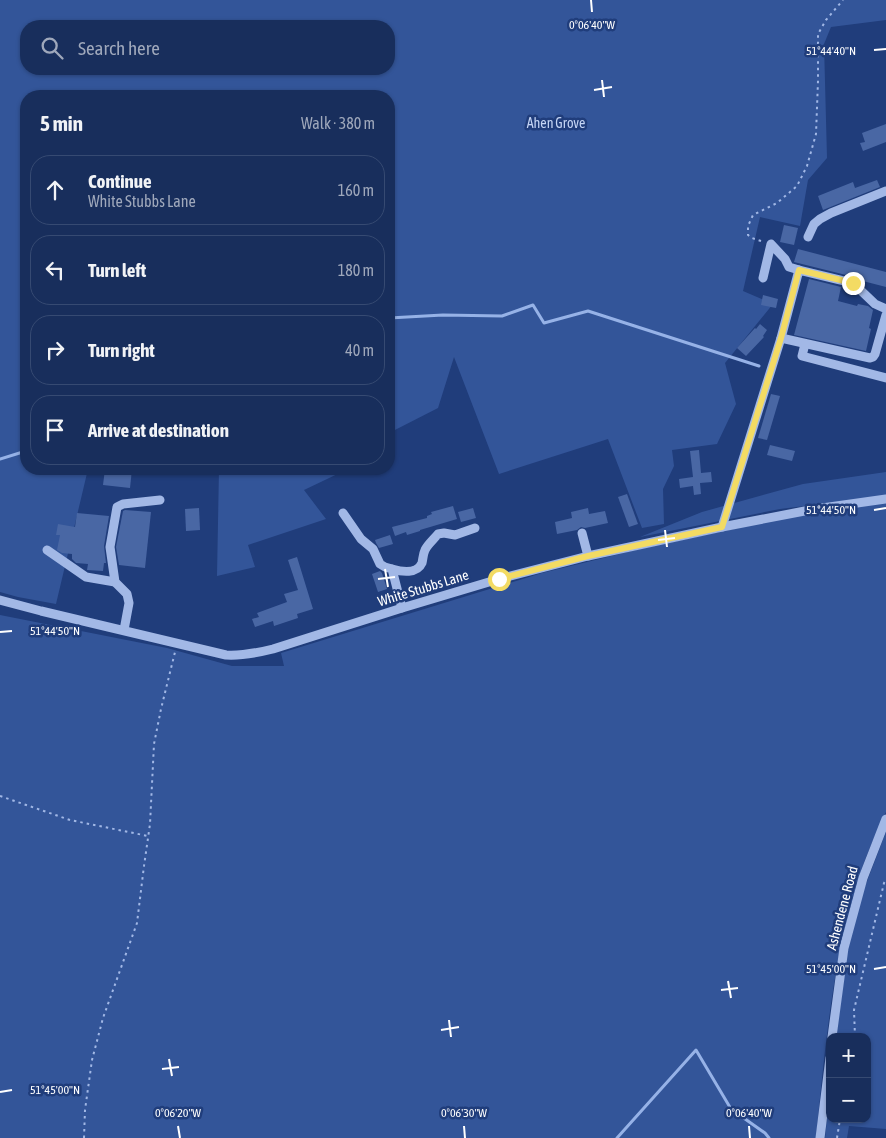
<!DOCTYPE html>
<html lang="en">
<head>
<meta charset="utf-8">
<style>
  body { margin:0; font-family:"Asap Condensed",sans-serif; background:#213662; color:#f1f3f6 }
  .controls { position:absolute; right:15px; bottom:15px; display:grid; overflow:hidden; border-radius:10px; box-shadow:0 1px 4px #0004 }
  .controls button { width:45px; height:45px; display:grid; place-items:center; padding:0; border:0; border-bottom:1px solid #364a72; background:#182e5c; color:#f1f3f6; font:25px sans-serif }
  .stop { position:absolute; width:15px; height:15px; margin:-11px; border:4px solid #f3db63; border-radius:50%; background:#fff }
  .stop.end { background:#f3db63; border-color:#fff; box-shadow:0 1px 5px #0008 }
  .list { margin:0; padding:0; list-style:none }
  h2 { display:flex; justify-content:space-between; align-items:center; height:65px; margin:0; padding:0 20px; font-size:21px }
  h2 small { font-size:16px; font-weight:400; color:#9fa8bb }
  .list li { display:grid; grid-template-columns:32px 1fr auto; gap:15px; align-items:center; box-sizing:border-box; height:70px; margin:0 10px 10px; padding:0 10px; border:1px solid #364a72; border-radius:20px }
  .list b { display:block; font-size:19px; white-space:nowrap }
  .list p { margin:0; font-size:16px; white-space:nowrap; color:#9fa8bb }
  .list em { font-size:16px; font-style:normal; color:#9fa8bb }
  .icon { flex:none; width:28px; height:28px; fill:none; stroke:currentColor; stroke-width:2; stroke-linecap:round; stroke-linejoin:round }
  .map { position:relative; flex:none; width:886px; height:1138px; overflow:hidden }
  .search { position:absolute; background:#182e5c; box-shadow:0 1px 4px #0004; left:20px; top:20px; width:375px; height:55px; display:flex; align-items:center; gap:12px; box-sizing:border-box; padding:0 18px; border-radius:20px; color:#9fa8bb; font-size:19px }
  .panel { position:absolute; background:#182e5c; box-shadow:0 1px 4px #0004; left:20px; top:90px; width:375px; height:385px; border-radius:20px }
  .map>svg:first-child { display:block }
  .green { fill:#359; fill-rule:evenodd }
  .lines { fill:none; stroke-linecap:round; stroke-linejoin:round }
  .stream { stroke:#96b2e7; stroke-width:3 }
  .building { fill:#4967a4 }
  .path { stroke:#a2b8e6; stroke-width:2; stroke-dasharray:2.5 4; stroke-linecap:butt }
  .minor { stroke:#a2b8e6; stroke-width:9 }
  .route { stroke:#f3db63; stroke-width:6 }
  .ticks { fill:none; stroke:#fff; stroke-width:2 }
  .labels { text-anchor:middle; stroke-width:5; stroke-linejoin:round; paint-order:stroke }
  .park-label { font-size:14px; fill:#c5d5f5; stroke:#203d7b }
  .street-label { font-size:14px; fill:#fff; stroke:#203d7b }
  .ticks-label { font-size:12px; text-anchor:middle; fill:#fff; stroke:#203d7b; stroke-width:5; stroke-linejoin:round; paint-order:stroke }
</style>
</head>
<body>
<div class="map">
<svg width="886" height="1138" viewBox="0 0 886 1138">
  <rect width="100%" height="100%" fill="#203d7b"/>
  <!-- green -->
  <g class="green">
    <path d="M0 0H886V20L831 27 824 44 827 158 808 180 800 226 760 217 743 291 773 304 725 363 736 404 717 444 672 450 674 466 663 489 664 524 642 528 608 439 499 474 454 357 438 408 391 432 389 435V96H26V469H88L56 604 18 597 0 592ZM26 26H389V69H26Z"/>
    <path d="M219 469H348L304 490 326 519 248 545 255 567 217 576Z"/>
    <path d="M886 472V496L780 509 640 537 702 512 803 484Z"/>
    <path d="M886 503V812C873 839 861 867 853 897 831 975 824 1058 816 1138H0V615L167 648 232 666H284L281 653 542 573 640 549 813 512Z"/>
    <path d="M886 832V1129L849 1126 847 1138H825L830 1090V1119H867V1037H836L849 941 864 889Z"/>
  </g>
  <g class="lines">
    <!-- stream -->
    <g class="stream">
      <path d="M389 318 443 315 502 316 533 305 544 323 588 311 759 366"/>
      <path d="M0 459 26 451"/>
      <path d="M617 1138 696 1050 731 1109 765 1133 769 1138"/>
    </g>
  </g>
  <!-- building -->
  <g class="building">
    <path d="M886 124V142L863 151 860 143 865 142 862 133Z"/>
    <path d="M877 180 880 187 823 210 818 196 853 182 855 188Z"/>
    <path d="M784 225 798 228 794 245 780 242Z"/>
    <path d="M798 249 886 272V287L859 280 854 277 794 262Z"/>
    <path d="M809 279 841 287 838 301 857 306 858 304 868 306 873 310 869 328 871 329 866 351 794 335Z"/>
    <path d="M763 295 778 299 776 308 761 305Z"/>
    <path d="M760 324 767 330 763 336 764 337 746 356 737 348 755 328 756 329Z"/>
    <path d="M771 394 780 396 767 440 758 438Z"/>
    <path d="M770 445 795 451 792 461 767 455Z"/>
    <path d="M699 450 701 473 711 472 712 482 700 483 701 494 694 495 693 486 680 488 679 479 693 477 690 451Z"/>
    <path d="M105 469H132L130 488 103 485Z"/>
    <path d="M627 494 638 524 629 527 618 497Z"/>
    <path d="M453 506 457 519 420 530V531L407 535 406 532 395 536 392 527 427 518V516L432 514 431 512Z"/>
    <path d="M199 508 200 530 186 531 185 509Z"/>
    <path d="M473 508 476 518 461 522 458 512Z"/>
    <path d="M588 508 589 514 605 511 608 523 585 528 581 527 577 530 557 534 555 522 572 518 571 512Z"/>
    <path d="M125 510 151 512 145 568 119 565 116 547 123 511Z"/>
    <path d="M77 513 109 516 104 546 106 563H104L103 571 87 570 88 564 76 563 72 559V554L62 553 57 550 60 535H56L58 524 75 527Z"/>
    <path d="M390 535 393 544 379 548 376 543 375 540Z"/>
    <path d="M297 557 313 609 297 614 298 618 274 626 273 621 255 627 252 619 259 617 257 613 287 602 284 594 298 590 288 560Z"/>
    <path d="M380 571 382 573 387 589 378 592 372 574Z"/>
  </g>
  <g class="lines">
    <!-- path -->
    <g class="path">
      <path d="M761 241 752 238 748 235V226L753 215 777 203 797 186 807 166 816 134 818 81V34L826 20 843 0"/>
      <path d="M0 796 70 820 148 836"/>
      <path d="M855 1037 854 1010 884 883 886 880"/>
      <path d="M84 1138 85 1110 92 1060 103 1018 137 923 144 866 150 824 154 744 161 709 175 652"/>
      <path d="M837 1138 840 1119"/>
    </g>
    <!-- minor -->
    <g class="minor">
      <path d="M808 237 814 224 820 219 831 213 886 191"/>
      <path d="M763 278 771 244 785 259 789 267 799 270"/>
      <path d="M781 338 870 358 873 357 875 354 886 315"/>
      <path d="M805 344 802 356 886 378"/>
      <path d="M343 513 361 539 373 549 380 564 385 567 392 569 402 608"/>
      <path d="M722 527 781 338 799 270 853 283 875 304 886 309"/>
      <path d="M582 533 588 556"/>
      <path d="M47 550 86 577 115 582"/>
      <path d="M392 569C402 572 417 574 422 563 423 559 423 554 425 550 427 545 434 539 438 534L444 533 455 535 475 528"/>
      <path d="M0 600 41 611 226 655C243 656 257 653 273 649L402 608 499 579 588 556 722 527 815 509 886 499"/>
      <path d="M124 630 129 603 127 594 115 582 110 547 117 507 123 504 160 500"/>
      <path d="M832 1037 844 948 863 878 886 819"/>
      <path d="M820 1138 830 1058"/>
    </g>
  </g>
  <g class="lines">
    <!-- route -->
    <path class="route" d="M499 579 588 556 722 527 781 338 799 270 853 283"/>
  </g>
  <!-- ticks -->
  <path class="ticks" d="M591 0 592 12M874 50 886 49M602 80 604 97M594 90 612 87M874 510 886 508M665 530 667 547M658 540 675 538M385 569 388 587M378 579 395 577M0 632 12 631M874 969 886 967M728 981 731 998M721 990 738 988M449 1020 451 1037M441 1030 459 1027M169 1059 172 1076M162 1069 179 1067M0 1092 12 1090M178 1126 180 1138M464 1126 465 1138M749 1126 750 1138"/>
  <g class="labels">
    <!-- park labels -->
    <g class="park-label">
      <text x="556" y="128">Ahen Grove</text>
    </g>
    <!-- street labels -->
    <g class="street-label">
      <text transform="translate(423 588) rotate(-17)" y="5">White Stubbs Lane</text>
      <text transform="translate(842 908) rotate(-75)" y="5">Ashendene Road</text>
    </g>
  </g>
  <g class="ticks-label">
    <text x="592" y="29">0°06'40"W</text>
    <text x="831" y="55">51°44'40"N</text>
    <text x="831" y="514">51°44'50"N</text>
    <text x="55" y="635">51°44'50"N</text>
    <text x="831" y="973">51°45'00"N</text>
    <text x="55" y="1094">51°45'00"N</text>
    <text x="178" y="1117">0°06'20"W</text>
    <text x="464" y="1117">0°06'30"W</text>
    <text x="749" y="1117">0°06'40"W</text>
  </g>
</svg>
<div class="controls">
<button>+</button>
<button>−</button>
</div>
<div class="stop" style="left:499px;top:579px"></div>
<div class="stop end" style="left:853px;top:283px"></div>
<div class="search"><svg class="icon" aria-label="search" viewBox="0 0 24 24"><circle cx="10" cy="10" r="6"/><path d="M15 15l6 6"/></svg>Search here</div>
<section class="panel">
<h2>5 min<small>Walk · 380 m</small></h2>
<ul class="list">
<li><svg class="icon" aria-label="ahead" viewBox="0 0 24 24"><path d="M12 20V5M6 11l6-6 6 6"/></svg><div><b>Continue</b><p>White Stubbs Lane</p></div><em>160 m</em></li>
<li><svg class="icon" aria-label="left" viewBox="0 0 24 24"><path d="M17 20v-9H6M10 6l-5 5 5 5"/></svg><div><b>Turn left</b></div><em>180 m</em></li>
<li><svg class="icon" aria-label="right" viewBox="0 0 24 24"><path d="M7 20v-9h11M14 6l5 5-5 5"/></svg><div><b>Turn right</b></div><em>40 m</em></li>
<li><svg class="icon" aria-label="arrive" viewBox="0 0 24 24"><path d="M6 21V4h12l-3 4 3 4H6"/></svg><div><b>Arrive at destination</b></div></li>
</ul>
</section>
</div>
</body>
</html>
